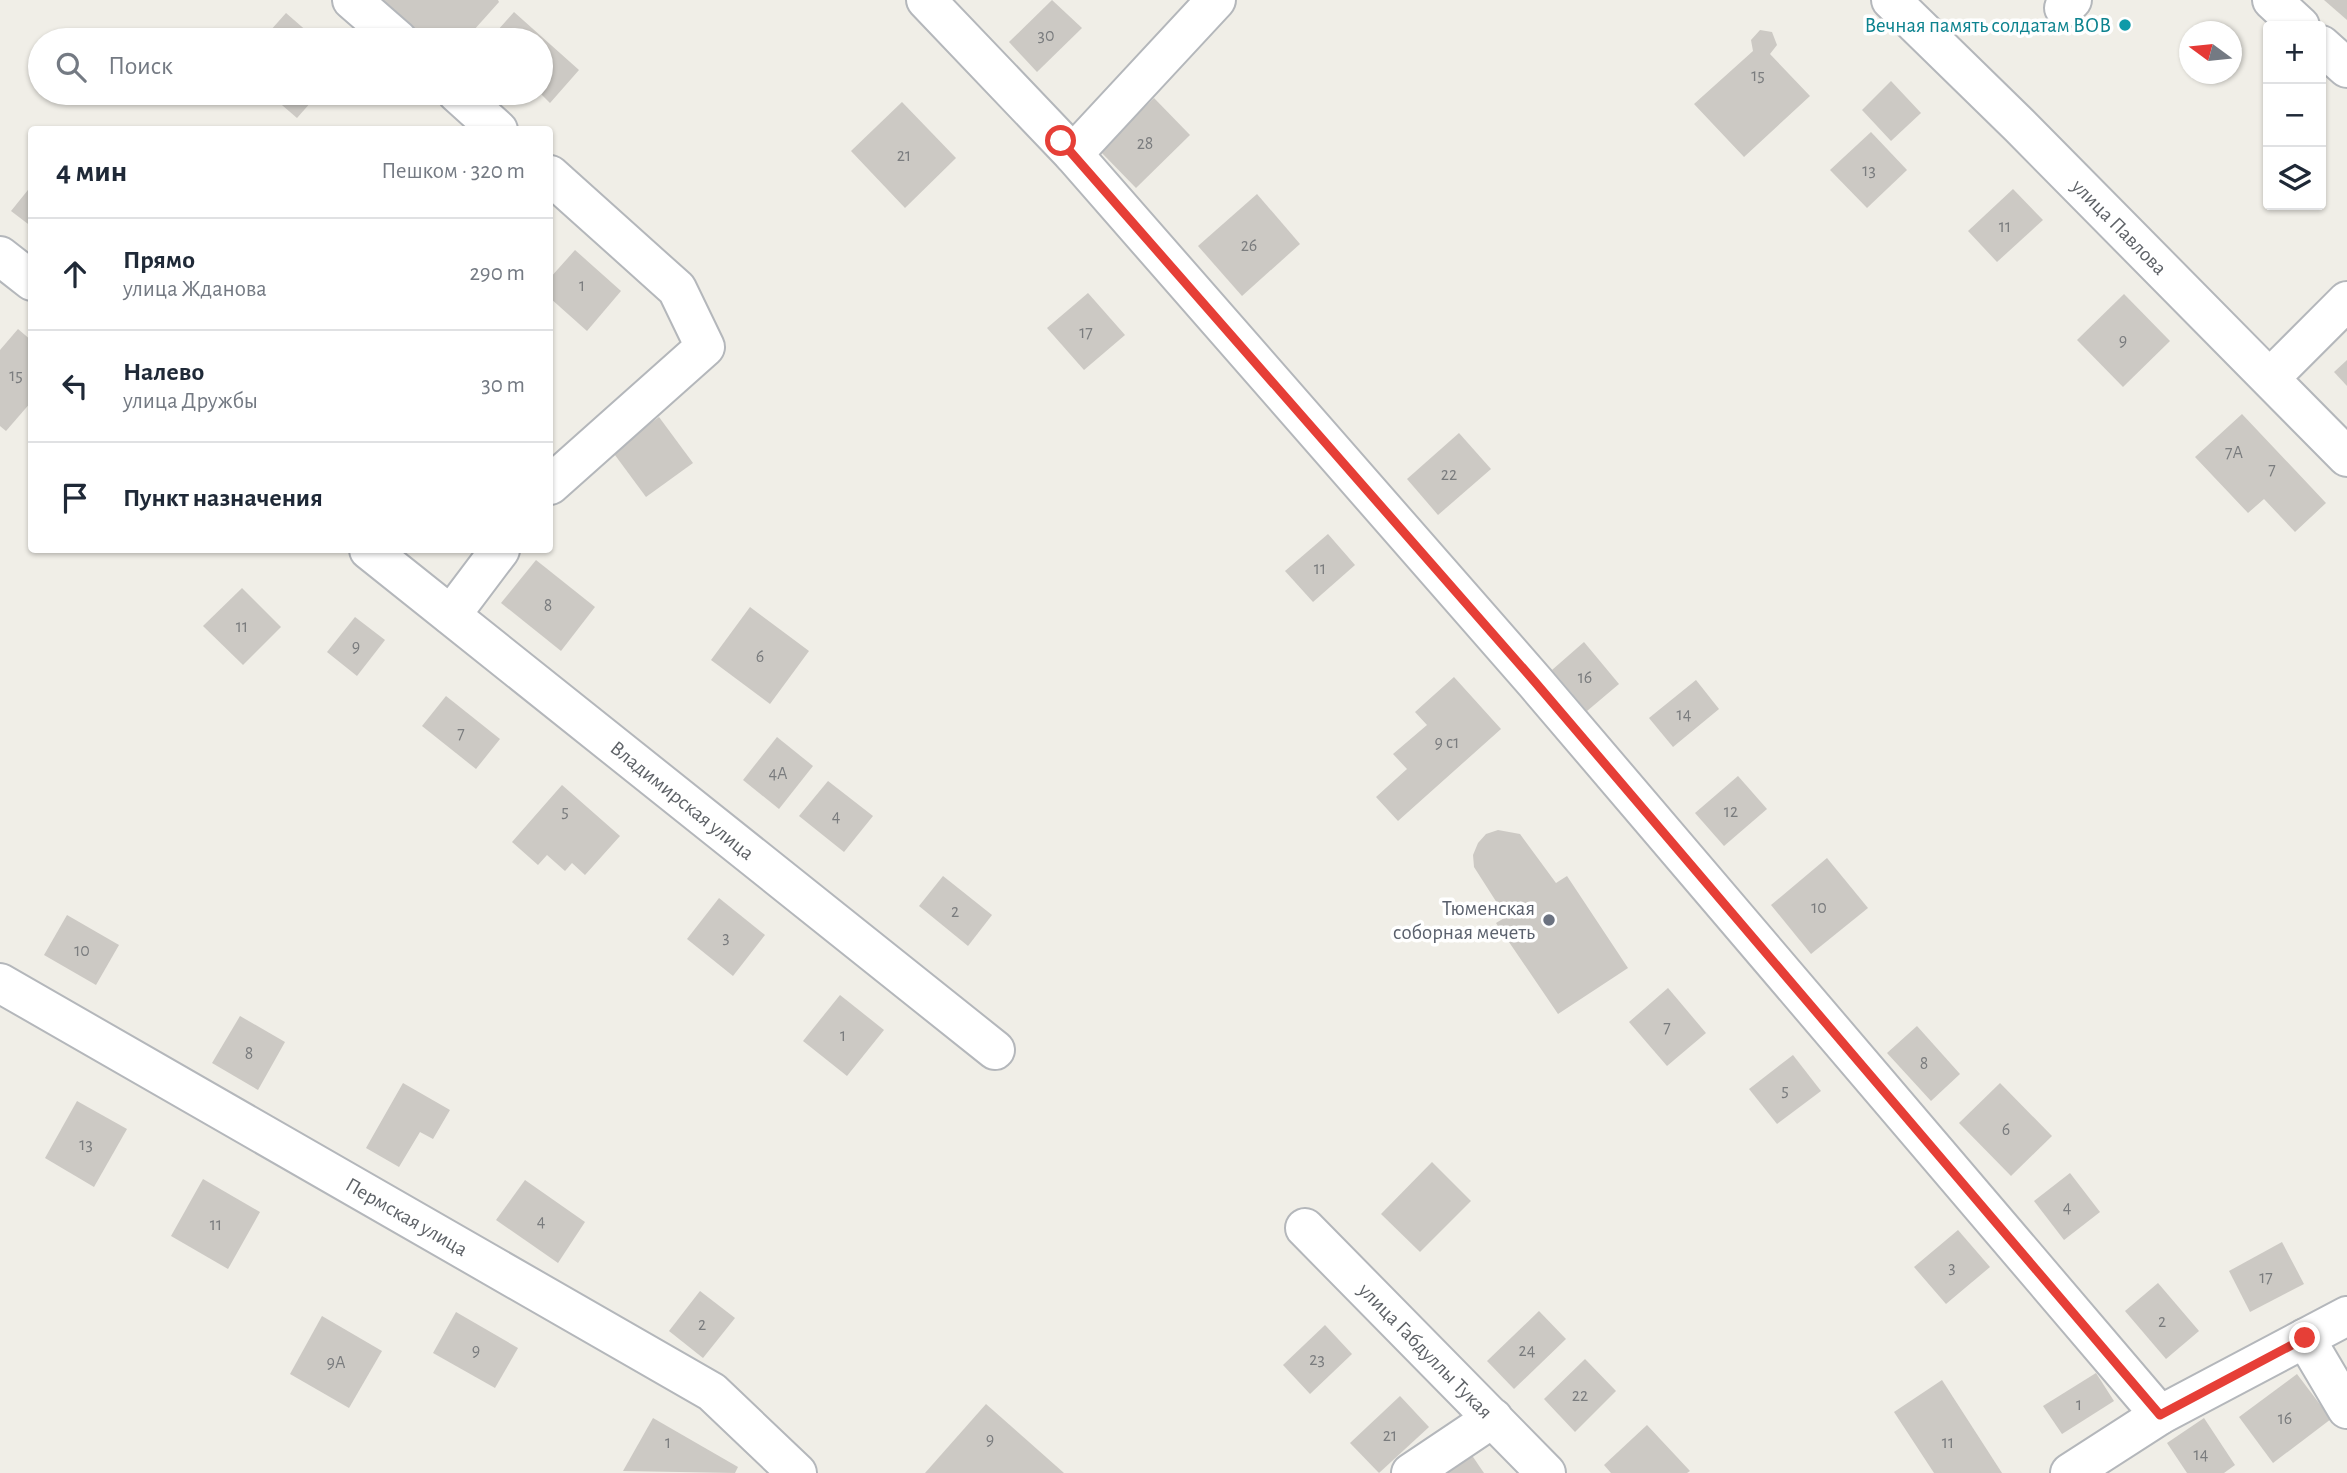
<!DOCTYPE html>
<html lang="ru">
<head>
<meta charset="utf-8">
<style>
  body { margin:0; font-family:"Alegreya Sans",sans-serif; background:#f6f6f7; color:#1f2937 }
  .controls { position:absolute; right:21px; top:21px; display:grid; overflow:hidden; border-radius:7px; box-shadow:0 2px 5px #0004 }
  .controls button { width:63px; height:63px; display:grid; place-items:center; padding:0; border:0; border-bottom:2px solid #e0e1e3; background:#fff; color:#1f2937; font:35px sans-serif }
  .compass { position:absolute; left:2179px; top:21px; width:63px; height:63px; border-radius:50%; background:#fff; box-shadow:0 2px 5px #0004; rotate:285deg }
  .stop { position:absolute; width:21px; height:21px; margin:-16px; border:5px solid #e63f37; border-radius:50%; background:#fff }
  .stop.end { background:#e63f37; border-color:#fff; box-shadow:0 2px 7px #0008 }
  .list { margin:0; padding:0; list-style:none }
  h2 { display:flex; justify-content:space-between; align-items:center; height:91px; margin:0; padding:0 28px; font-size:30px }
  h2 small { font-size:23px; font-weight:400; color:#747a83 }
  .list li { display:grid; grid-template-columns:46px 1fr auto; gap:21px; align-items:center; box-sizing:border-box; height:112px; padding:0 28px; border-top:2px solid #e0e1e3 }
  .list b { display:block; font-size:26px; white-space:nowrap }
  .list p { margin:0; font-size:23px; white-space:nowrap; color:#747a83 }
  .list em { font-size:23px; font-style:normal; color:#747a83 }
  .icon { flex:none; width:38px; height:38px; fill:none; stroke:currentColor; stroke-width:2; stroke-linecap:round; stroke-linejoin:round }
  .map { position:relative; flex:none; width:2347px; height:1473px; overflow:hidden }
  .search { position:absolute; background:#fff; box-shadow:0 2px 5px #0004; left:28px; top:28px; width:525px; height:77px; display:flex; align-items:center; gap:18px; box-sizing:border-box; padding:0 24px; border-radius:38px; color:#747a83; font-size:26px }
  .panel { position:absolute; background:#fff; box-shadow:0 2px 5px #0004; left:28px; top:126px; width:525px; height:427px; border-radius:7px }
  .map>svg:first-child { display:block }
  .building { fill:#ccc9c4 }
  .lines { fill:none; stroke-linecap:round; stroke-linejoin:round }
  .minor-casing { stroke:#b4b7bb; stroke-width:42 }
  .minor { stroke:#fff; stroke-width:38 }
  .route { stroke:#e63f37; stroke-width:9 }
  .culture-dot { fill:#0f9aa8; stroke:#fff; stroke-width:2.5 }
  .worship-dot { fill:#6b7280; stroke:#fff; stroke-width:2.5 }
  .labels { text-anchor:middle; stroke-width:7; stroke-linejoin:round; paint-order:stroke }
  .number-label { font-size:18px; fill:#7a7c7e }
  .culture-label { font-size:21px; fill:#0d838f; stroke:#fff; text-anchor:end }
  .street-label { font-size:21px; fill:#5e6267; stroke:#fff }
  .worship-label { font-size:21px; fill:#5b616d; stroke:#fff; text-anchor:end }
</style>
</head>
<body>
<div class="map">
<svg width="2347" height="1473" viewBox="0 0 2347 1473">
  <rect width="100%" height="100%" fill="#f0eee7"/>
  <!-- building -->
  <g class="building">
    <path d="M379 0H498L499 2 465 40H421Z"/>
    <path d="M1052 0 1082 28 1037 72 1009 42Z"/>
    <path d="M2324 0H2347V20Z"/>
    <path d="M514 12 579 70 550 103 541 94V40H489Z"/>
    <path d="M286 13 317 40H262Z"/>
    <path d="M1760 30 1772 32 1777 45 1770 54 1810 96 1744 157 1694 104 1753 51 1751 40Z"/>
    <path d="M1891 81 1921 113 1891 141 1862 110Z"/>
    <path d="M268 93H319L297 118Z"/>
    <path d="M482 93H510L497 107Z"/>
    <path d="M1154 98 1190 135 1136 188 1100 151Z"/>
    <path d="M902 102 956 158 905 208 851 151Z"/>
    <path d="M1871 132 1907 170 1867 208 1830 170Z"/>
    <path d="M32 185V227L11 211Z"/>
    <path d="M2013 189 2043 220 1997 262 1968 231Z"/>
    <path d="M1257 194 1300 244 1242 296 1198 246Z"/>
    <path d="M575 250 621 291 587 331 550 298V278Z"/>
    <path d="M1088 293 1125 335 1084 370 1047 328Z"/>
    <path d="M2124 294 2170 341 2123 387 2077 340Z"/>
    <path d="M18 329 32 341V401L6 431 0 426V350Z"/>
    <path d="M2347 360V386L2334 372Z"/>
    <path d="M2242 414 2326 503 2295 532 2264 499 2248 513 2195 457Z"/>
    <path d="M659 417 693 463 646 497 612 451Z"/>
    <path d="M1459 433 1491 469 1438 515 1407 479Z"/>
    <path d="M1328 534 1355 565 1313 602 1285 571Z"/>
    <path d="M536 560 595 607 561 651 501 603Z"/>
    <path d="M242 588 281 627 243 665 203 626Z"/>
    <path d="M750 607 809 651 770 704 711 660Z"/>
    <path d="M355 617 385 640 357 676 327 652Z"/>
    <path d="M1584 642 1619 684 1587 711 1552 670Z"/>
    <path d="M1454 677 1501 729 1398 821 1376 797 1407 769 1393 754 1427 725 1415 712Z"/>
    <path d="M1696 680 1719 709 1673 747 1649 718Z"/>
    <path d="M446 696 500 739 476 769 422 726Z"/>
    <path d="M777 737 813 766 779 809 743 780Z"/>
    <path d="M1738 776 1767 809 1724 846 1695 813Z"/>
    <path d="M828 781 873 816 844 852 799 816Z"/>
    <path d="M562 785 620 836 585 875 572 863 565 871 547 855 538 865 512 842Z"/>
    <path d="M1498 830 1520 834 1556 883 1567 876 1628 968 1558 1014 1496 923 1506 917 1474 867 1473 855 1478 843 1486 834Z"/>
    <path d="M1827 858 1868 908 1811 954 1771 905Z"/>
    <path d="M943 876 992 915 968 946 919 906Z"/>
    <path d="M719 898 765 935 733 976 687 939Z"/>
    <path d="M67 915 119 945 96 985 44 955Z"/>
    <path d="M1668 988 1706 1033 1667 1066 1629 1022Z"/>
    <path d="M840 995 884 1030 847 1076 803 1041Z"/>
    <path d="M240 1016 285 1042 258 1090 212 1063Z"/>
    <path d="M1917 1026 1960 1074 1931 1101 1887 1053Z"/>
    <path d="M1793 1055 1821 1091 1777 1124 1749 1089Z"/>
    <path d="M403 1083 450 1110 433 1139 420 1132 399 1167 366 1148Z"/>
    <path d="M2000 1083 2052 1136 2011 1176 1959 1123Z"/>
    <path d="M77 1101 127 1129 94 1187 45 1158Z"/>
    <path d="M1432 1162 1471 1201 1420 1252 1381 1214Z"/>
    <path d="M2070 1173 2100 1212 2064 1240 2034 1201Z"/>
    <path d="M203 1179 260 1212 228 1269 171 1236Z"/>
    <path d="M525 1180 585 1222 558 1263 496 1220Z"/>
    <path d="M1958 1230 1990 1267 1946 1304 1914 1267Z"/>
    <path d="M2282 1242 2304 1284 2250 1312 2229 1271Z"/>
    <path d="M2158 1283 2199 1331 2166 1359 2125 1311Z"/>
    <path d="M700 1291 735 1318 703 1358 669 1331Z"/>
    <path d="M1539 1311 1566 1339 1514 1389 1487 1361Z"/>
    <path d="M456 1312 518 1348 495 1388 433 1353Z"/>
    <path d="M322 1316 382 1351 349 1408 290 1374Z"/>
    <path d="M1325 1325 1352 1354 1310 1394 1283 1365Z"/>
    <path d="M1585 1359 1616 1391 1575 1432 1544 1399Z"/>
    <path d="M2096 1373 2114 1401 2062 1434 2043 1406Z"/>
    <path d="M2297 1374 2331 1419 2273 1463 2239 1417Z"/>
    <path d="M1942 1380 2002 1473H1934L1894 1412Z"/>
    <path d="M1400 1396 1429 1427 1379 1473 1350 1443Z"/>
    <path d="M986 1404 1064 1473H925Z"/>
    <path d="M653 1418 738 1467 735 1473 623 1471Z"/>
    <path d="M2204 1418 2235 1465 2224 1473H2187L2167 1443Z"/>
    <path d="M1647 1425 1690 1471 1687 1473H1611L1604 1465Z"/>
    <path d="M1471 1454 1484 1473H1443Z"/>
  </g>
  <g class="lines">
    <!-- minor casing -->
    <g class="minor-casing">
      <g id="minor">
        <path d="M352 0 398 40"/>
        <path d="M926 0 1073 154 1535 682 2160 1415"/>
        <path id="s1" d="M1891 0 2020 126 2347 457"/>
        <path d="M2272 0 2300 26"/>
        <path d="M2064 8 2072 0"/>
        <path d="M2321 45 2347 68"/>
        <path d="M457 93 498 130"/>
        <path d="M1073 154 1216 0"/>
        <path d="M550 175 677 289 705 347 550 485"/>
        <path d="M0 256 32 281"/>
        <path d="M2271 377 2347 301"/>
        <path id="s2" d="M369 550 995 1050"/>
        <path d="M451 615 500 550"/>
        <path id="s3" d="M0 983 712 1392 797 1473"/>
        <path id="s4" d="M1305 1228 1546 1473"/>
        <path d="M2305 1338 2347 1409"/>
        <path d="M1411 1473 1493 1418"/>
        <path d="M2070 1473 2160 1415 2347 1316"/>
      </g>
    </g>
    <!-- minor -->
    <use href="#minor" class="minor"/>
  </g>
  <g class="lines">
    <!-- route -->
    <path class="route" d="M1061 141 1535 682 2160 1415 2305 1338"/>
  </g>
  <!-- markers -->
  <circle class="culture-dot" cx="2125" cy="25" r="7"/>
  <circle class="worship-dot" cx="1549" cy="920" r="7"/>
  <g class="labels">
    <!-- number labels -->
    <g class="number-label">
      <text x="1046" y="41">30</text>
      <text x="1758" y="81">15</text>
      <text x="1145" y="149">28</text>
      <text x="904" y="161">21</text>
      <text x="1869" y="176">13</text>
      <text x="2005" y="232">11</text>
      <text x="1249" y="251">26</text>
      <text x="582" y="291">1</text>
      <text x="1086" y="338">17</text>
      <text x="2123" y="346">9</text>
      <text x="16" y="381">15</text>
      <text x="2234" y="458">7А</text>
      <text x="2272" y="475">7</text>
      <text x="1449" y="480">22</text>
      <text x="1320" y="574">11</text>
      <text x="548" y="611">8</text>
      <text x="242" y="632">11</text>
      <text x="356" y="652">9</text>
      <text x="760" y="662">6</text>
      <text x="1585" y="683">16</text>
      <text x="1684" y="720">14</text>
      <text x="461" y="739">7</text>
      <text x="1447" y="748">9 с1</text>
      <text x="778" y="779">4А</text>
      <text x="565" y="817">5</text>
      <text x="1731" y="817">12</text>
      <text x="836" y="822">4</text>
      <text x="1819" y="913">10</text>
      <text x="955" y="917">2</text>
      <text x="726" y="943">3</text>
      <text x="82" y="956">10</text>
      <text x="1667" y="1033">7</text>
      <text x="843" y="1041">1</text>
      <text x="249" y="1059">8</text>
      <text x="1924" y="1069">8</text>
      <text x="1785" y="1096">5</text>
      <text x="2006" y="1135">6</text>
      <text x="86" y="1150">13</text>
      <text x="2067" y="1213">4</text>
      <text x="541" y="1227">4</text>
      <text x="216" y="1230">11</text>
      <text x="1952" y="1273">3</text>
      <text x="2266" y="1283">17</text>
      <text x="2162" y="1327">2</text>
      <text x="702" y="1330">2</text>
      <text x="476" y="1356">9</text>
      <text x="1527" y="1356">24</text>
      <text x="1317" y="1365">23</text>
      <text x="336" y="1368">9А</text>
      <text x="1580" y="1401">22</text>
      <text x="2079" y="1410">1</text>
      <text x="2285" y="1424">16</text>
      <text x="1390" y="1441">21</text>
      <text x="990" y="1445">9</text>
      <text x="668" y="1448">1</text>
      <text x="1948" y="1448">11</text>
      <text x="2201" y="1460">14</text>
    </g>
    <!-- culture labels -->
    <g class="culture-label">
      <text x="2111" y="32">Вечная память солдатам ВОВ</text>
    </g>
    <!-- street labels -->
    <g class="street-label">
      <text dy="7" stroke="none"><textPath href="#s1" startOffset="322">улица Павлова</textPath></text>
      <text dy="7" stroke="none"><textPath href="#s2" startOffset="401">Владимирская улица</textPath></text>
      <text dy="7" stroke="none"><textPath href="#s3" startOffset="469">Пермская улица</textPath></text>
      <text dy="7" stroke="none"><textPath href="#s4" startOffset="172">улица Габдуллы Тукая</textPath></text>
    </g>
    <!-- worship labels -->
    <g class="worship-label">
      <text x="1535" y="915">Тюменская<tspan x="1535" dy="24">соборная мечеть</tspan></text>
    </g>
  </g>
</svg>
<div class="controls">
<button>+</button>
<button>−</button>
<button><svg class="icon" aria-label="layers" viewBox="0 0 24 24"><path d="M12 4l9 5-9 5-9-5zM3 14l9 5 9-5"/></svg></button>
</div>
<svg class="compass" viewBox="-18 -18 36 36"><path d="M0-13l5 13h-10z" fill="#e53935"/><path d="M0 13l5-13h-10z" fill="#747a83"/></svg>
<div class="stop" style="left:1061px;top:141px"></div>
<div class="stop end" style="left:2305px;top:1338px"></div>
<div class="search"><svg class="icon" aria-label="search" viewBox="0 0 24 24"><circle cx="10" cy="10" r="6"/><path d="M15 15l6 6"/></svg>Поиск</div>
<section class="panel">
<h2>4 мин<small>Пешком · 320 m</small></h2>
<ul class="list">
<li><svg class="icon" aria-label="ahead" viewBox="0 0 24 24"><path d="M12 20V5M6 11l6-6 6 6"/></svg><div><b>Прямо</b><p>улица Жданова</p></div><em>290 m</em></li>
<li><svg class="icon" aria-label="left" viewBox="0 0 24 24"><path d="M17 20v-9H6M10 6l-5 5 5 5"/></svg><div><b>Налево</b><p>улица Дружбы</p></div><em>30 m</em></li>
<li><svg class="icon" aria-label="arrive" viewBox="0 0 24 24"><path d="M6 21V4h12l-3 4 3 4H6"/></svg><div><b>Пункт назначения</b></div></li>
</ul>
</section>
</div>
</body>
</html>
